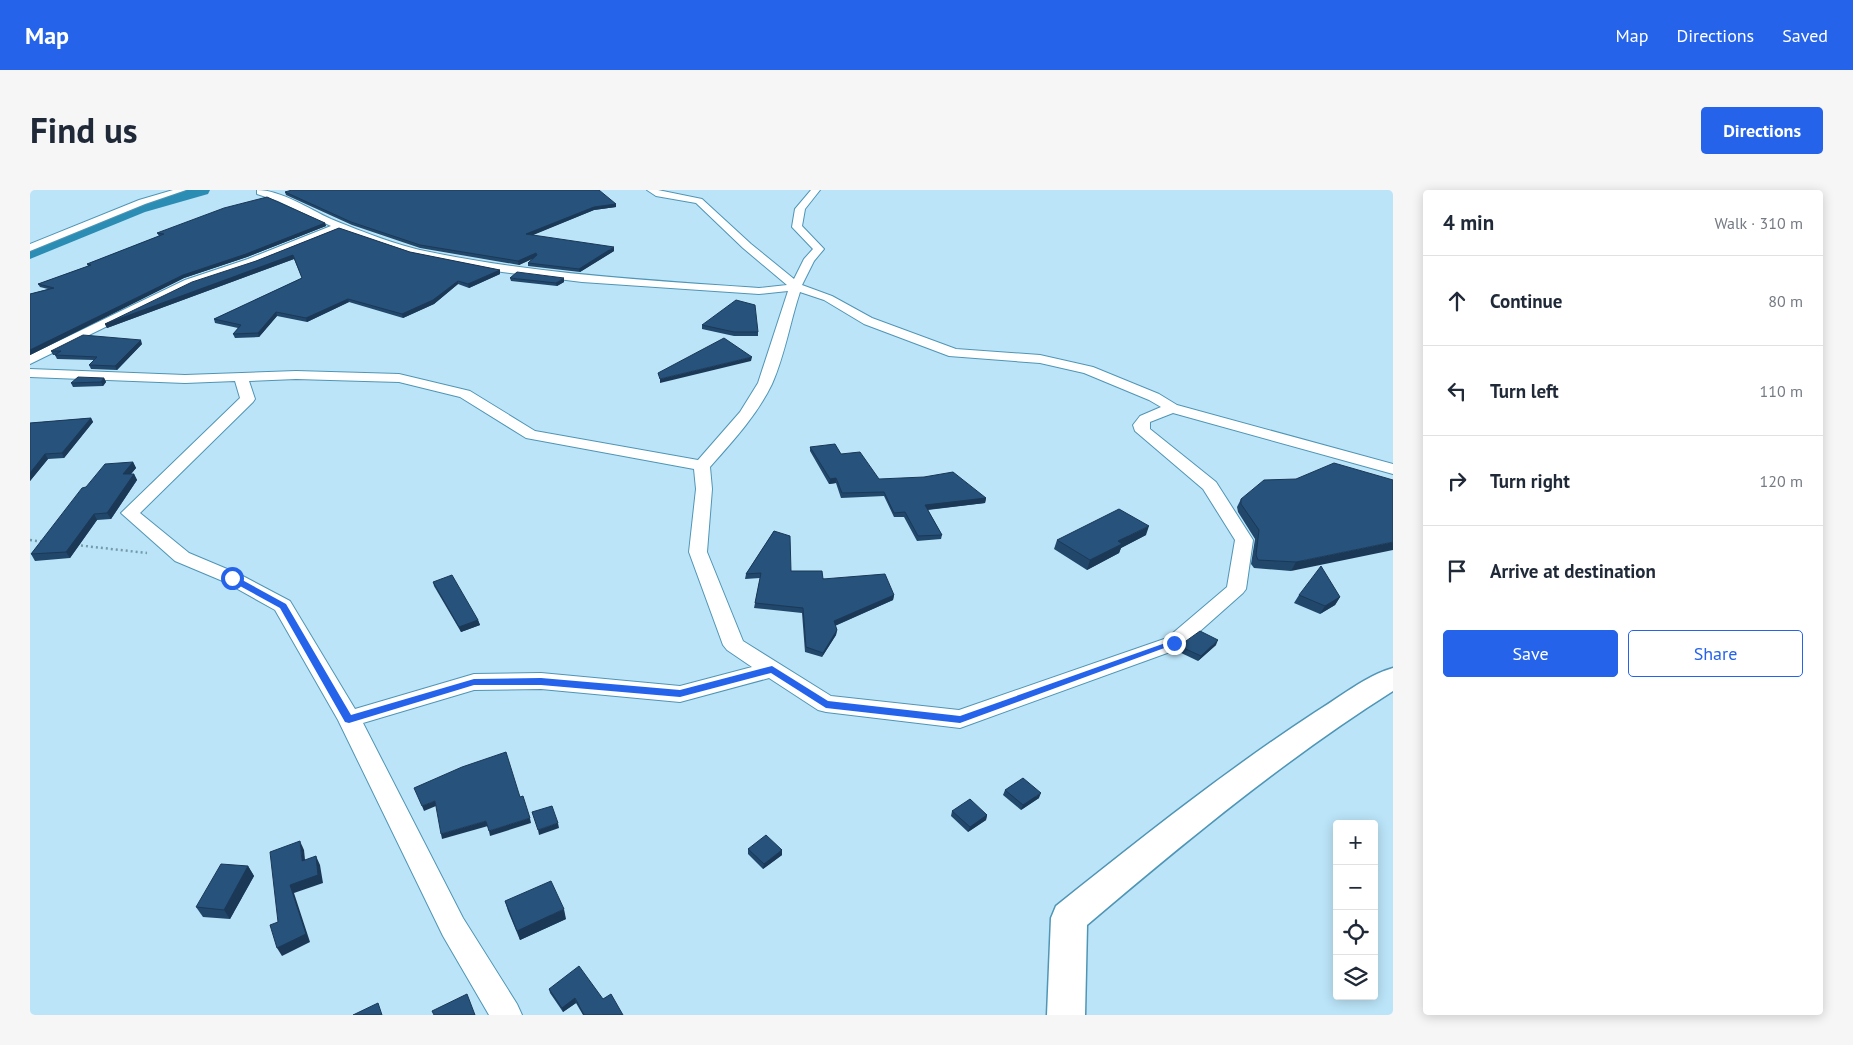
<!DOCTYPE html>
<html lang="en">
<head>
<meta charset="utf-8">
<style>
  body { margin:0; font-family:"PT Sans",sans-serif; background:#f6f6f7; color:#1f2937 }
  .controls { position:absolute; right:15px; bottom:15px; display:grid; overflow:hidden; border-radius:5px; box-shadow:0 2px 12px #0003 }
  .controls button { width:45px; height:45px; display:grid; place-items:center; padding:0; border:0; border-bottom:1px solid #e0e1e3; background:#fff; color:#1f2937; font:25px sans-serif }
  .stop { position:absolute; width:15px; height:15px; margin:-11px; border:4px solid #2563eb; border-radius:50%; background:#fff }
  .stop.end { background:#2563eb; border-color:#fff; box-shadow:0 1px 5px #0008 }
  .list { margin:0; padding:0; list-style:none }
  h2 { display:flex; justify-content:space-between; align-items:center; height:65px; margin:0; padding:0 20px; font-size:21px }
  h2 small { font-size:16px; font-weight:400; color:#747a83 }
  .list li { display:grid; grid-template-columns:32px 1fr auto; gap:15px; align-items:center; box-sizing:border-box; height:90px; padding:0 20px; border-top:1px solid #e0e1e3 }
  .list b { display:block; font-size:19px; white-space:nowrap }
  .list em { font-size:16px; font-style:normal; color:#747a83 }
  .actions { display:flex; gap:10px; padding:15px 20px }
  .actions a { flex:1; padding:11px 0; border:1px solid #2563eb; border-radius:5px; text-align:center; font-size:18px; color:#2563eb }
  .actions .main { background:#2563eb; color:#fff }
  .icon { flex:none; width:28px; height:28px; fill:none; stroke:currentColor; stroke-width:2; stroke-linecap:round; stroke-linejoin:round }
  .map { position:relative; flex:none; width:1363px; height:825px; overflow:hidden; border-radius:5px }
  header { display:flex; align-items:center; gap:30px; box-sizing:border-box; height:70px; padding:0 25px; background:#2563eb; color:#fff }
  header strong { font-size:24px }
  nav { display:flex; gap:28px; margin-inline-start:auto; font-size:18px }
  .intro { display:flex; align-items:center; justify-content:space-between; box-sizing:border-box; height:120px; padding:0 30px }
  h1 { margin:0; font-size:35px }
  .button { padding:12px 22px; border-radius:5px; background:#2563eb; color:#fff; font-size:18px; font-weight:700 }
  main { display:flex; gap:30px; padding:0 30px }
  aside { flex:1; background:#fff; border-radius:5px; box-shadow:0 2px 12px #0003 }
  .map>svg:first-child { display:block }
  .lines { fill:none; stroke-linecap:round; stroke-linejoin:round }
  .river { fill:#2b8db4; fill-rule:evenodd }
  .minor-casing { stroke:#4f95b5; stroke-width:2 }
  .tertiary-casing { stroke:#4f95b5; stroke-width:3 }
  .path { stroke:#759aab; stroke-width:2.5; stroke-dasharray:2 3; stroke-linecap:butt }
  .minor { fill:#fff; fill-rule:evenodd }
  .tertiary { fill:#fff; fill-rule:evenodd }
  .wall { fill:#21476b }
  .shaded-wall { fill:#1b3957 }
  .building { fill:#26527c; stroke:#1b3957 }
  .route { fill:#2563eb }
</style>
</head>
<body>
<header>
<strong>Map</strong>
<nav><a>Map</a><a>Directions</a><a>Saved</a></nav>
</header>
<div class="intro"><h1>Find us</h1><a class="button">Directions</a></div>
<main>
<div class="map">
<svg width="1363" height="825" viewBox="0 0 1363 825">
  <rect width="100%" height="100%" fill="#bbe4f8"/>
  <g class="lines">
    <!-- river -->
    <path class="river" d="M150 0H180L178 4 115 22 0 69V54L101 14Z"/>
    <!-- minor casing -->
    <g class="minor-casing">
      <g id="minor">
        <path d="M143 0H156L115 14 0 61V54L109 10Z"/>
        <path d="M227 0C251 0 279 19 301 29 325 39 364 54 390 60 502 84 615 90 729 98L757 95 713 58 666 13 626 6 617 0H628L672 9 721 54 764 89 774 69 783 59 762 37 765 19 781 0H790L775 19 772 36 794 59 784 71 772 95 802 106 842 128 926 159 1010 165 1063 177 1129 204 1147 215 1363 274V284L1143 223 1120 232V239L1186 292 1223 350 1216 399 1213 403 1151 458 930 538 796 522 788 520 739 488 650 512 511 499 444 500 333 533 433 728 487 814 492 825H459L413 746 308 530 245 420 195 392 145 371 91 323 210 208 205 191 155 193 0 187V179L155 185 266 181 369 184 440 201 505 241 668 270 710 222 728 193 758 101 729 104 552 92 472 82 381 64 310 39 226 73 163 94 0 174V165L155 90 218 69 301 36 248 11 227 4ZM770 102 794 110 834 134 919 166 1010 173 1054 183 1119 210 1131 217 1110 226 1103 235 1105 241 1173 299 1205 350 1197 397 1137 448 929 520 801 506 713 451 677 362 682 299 680 277C703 251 727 225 742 194 755 165 760 132 770 102ZM266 189 369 192 430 207 496 248 664 279 666 299 659 362 693 455 697 460 722 477 650 496 511 483 444 484 325 519 260 411 209 384 159 363 110 323 223 212 225 209 219 191Z"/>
      </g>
    </g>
    <!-- tertiary casing -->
    <g class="tertiary-casing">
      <path id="tertiary" d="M1363 478V501C1254 570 1155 652 1057 735L1055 825H1017L1021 728 1026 716C1110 649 1194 582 1284 523 1309 508 1335 486 1363 478Z"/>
    </g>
    <!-- path -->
    <g class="path">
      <path d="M0 350 15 352"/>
      <path d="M46 355 117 363"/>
    </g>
    <!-- minor -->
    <use href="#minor" class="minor"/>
    <!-- tertiary -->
    <use href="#tertiary" class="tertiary"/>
  </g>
  <!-- wall -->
  <g class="wall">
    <path d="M255 2 586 14V17L564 20 502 45 584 61 550 82 498 76V73L503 68 489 75 390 58 322 35 256 5Z"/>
    <path d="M295 33 296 36 217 67 154 88 0 165V104L18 99 10 97 8 94 58 76 57 74 129 46 127 43Z"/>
    <path d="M309 38 380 62 470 80V84L439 98 428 94 404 114 373 128 319 112 277 132 247 126 229 147 205 148 203 144 208 138 185 133 184 129 272 88 264 69 77 138 75 134 226 71Z"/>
    <path d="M480 88 534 92 527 96 481 91Z"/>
    <path d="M672 135 728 142V146H704L672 139Z"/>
    <path d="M112 154 87 180 61 179 59 175 64 170 27 169 25 165H23L21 161Z"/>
    <path d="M74 188 76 192 73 196 43 197 41 193Z"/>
    <path d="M61 228 63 232 34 268 18 269 0 291V233Z"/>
    <path d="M780 257 811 264 849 289 956 308 955 313 898 320 912 345 911 349 887 351 874 327H864L854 306 811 308 806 293 799 294 780 261Z"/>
    <path d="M103 272 106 278 101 284H104L107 290 81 329 67 330 40 368 5 371 1 364 56 297Z"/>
    <path d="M1363 290 1261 381 1224 378 1221 374 1225 349 1208 322 1207 317 1211 309Z"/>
    <path d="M744 341 761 381 864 405 863 410 805 436 807 440 806 445 792 467 775 462 772 423 724 418 730 388 715 389 716 384Z"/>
    <path d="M1116 345 1091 358 1089 363 1057 380 1024 359 1027 350Z"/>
    <path d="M403 392 448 430 450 435 431 442 404 396Z"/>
    <path d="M1269 405 1310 407 1305 415 1290 424 1264 413Z"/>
    <path d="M1186 455 1168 471 1147 461 1149 456Z"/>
    <path d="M975 600 1009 608 991 620 973 605Z"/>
    <path d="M922 621 957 625 956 630 938 642 921 626Z"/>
    <path d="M718 659 752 660V665L733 679 718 664Z"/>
    <path d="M218 676 224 686 200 729 173 727 166 717Z"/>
    <path d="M475 711 536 729 490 750 478 721Z"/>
    <path d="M519 799 573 809 593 825H553L546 813 533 822 520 803Z"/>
  </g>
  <!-- shaded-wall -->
  <g class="shaded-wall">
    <path d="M586 14V17L564 20 496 48V44L564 17Z"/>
    <path d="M295 33 296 36 217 67 154 88 0 165V160L153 85Z"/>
    <path d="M584 57V61L550 82 549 79Z"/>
    <path d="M506 63 507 67 489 75 488 71Z"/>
    <path d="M263 65 264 69 77 138 75 134Z"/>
    <path d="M470 80V84L439 98 438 94Z"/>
    <path d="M534 88V92L527 96 526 93Z"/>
    <path d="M428 91V94L404 114 373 128 372 124Z"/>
    <path d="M318 109 319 112 277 132 276 128Z"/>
    <path d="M246 122 247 126 229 147 228 143Z"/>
    <path d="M111 150 112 154 87 180 85 176Z"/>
    <path d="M722 167 721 171 630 193V189Z"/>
    <path d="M74 188 76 192 73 196 71 192Z"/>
    <path d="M61 228 63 232 34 268 32 263Z"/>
    <path d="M15 264 18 269 0 291V283Z"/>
    <path d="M103 272 106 278 96 290 93 284Z"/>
    <path d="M104 284 107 290 81 329 77 323Z"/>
    <path d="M806 288V293L799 294 800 289Z"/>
    <path d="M956 308 955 313 894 320 895 315Z"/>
    <path d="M64 324 67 330 40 368 36 362Z"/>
    <path d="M1119 336 1116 345 1091 358 1089 363 1057 380 1060 370 1088 351Z"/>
    <path d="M1363 352V360L1261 381 1266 372Z"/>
    <path d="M864 405 863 410 804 436V431Z"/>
    <path d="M1310 407 1305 415 1290 424 1295 416Z"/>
    <path d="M448 430 450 435 431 442 429 437Z"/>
    <path d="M807 440 806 445 792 467 793 463Z"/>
    <path d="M1188 450 1186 455 1168 471 1171 466Z"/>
    <path d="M1011 603 1009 608 991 620 993 615Z"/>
    <path d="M405 611 406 616 394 621 392 616Z"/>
    <path d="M957 625 956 630 938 642 940 637Z"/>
    <path d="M500 628 501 633 460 646 459 641Z"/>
    <path d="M456 631 458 636 412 649 411 644Z"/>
    <path d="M528 633 529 638 509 645 508 640Z"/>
    <path d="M270 651 274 660 276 679 272 671Z"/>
    <path d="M752 660V665L733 679 734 674Z"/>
    <path d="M286 666 290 675 293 693 264 703 280 752 252 766 247 758 260 695Z"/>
    <path d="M218 676 224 686 200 729 194 720Z"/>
    <path d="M534 719 536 729 490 750 487 741Z"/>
    <path d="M545 808 546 813 533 822 532 818Z"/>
  </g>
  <!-- building -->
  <g class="building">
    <path d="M262 0H569L586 14 564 17 496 44 584 57 549 79 498 73 507 65 506 63 488 71 390 55 321 32 255 2Z"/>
    <path d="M237 7 295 33 216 64 153 85 0 160V104L24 98 8 94 61 75 57 74 134 44 127 43 194 18Z"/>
    <path d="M309 38 380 62 470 80 438 94 428 91 403 110 372 124 318 109 276 128 246 122 228 143 203 144 211 135 184 129 272 88 263 65 75 134 162 92 226 71Z"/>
    <path d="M487 82 534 88 526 93 480 88Z"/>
    <path d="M706 110 725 115 728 142H704L672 135Z"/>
    <path d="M53 145 111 150 85 176 59 175 67 167 25 165 31 161H21Z"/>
    <path d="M694 148 722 167 630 189 628 183Z"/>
    <path d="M48 187 74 188 71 192 41 193Z"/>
    <path d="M61 228 32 263 15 264 0 283V233Z"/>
    <path d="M805 254 811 264 830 262 849 289 894 287 923 282 956 308 895 315 912 345 888 346 875 322 864 323 854 302 812 303 806 288 800 289 780 257Z"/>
    <path d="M103 272 93 284H104L77 323 64 324 36 362 1 364 52 298 56 297 75 274Z"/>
    <path d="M1304 273 1363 290V352L1266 372 1228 370 1226 365 1229 340 1211 314V309L1234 290 1266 289Z"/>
    <path d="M1089 319 1119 336 1088 351 1092 354 1060 370 1027 350Z"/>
    <path d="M744 341 760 346 761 381H792L793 389 855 384 864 405 804 431 807 440 793 463 776 457 773 418 725 413 731 383 716 384Z"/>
    <path d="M1291 376 1310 407 1295 416 1269 405Z"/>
    <path d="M422 385 448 430 429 437 403 392Z"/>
    <path d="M1170 441 1188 450 1171 466 1149 456Z"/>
    <path d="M476 562 490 607 493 606 500 628 459 641 456 631 411 644 405 611 392 616 384 598 432 577Z"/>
    <path d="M993 588 1011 603 993 615 975 600Z"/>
    <path d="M940 609 957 625 940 637 922 621Z"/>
    <path d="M522 616 528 633 508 640 502 622Z"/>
    <path d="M736 645 752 660 734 674 718 659Z"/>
    <path d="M270 651 272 671 286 666 288 685 260 695 276 744 247 758 240 735 248 732 240 662Z"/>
    <path d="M191 674 218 676 194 720 166 717Z"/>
    <path d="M521 691 534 719 487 741 475 711Z"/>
    <path d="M549 776 573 809 581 804 593 825H554L545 808 532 818 519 799Z"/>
    <path d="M437 804 445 825H404L402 821Z"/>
    <path d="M348 813 352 825H323Z"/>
  </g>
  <!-- route -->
  <path class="route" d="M199 386H205L256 414 321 525 444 489 511 488 650 500 742 476 798 511 930 526 1141 451 1148 453 930 533 796 518 741 483 650 507 511 495H444L319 533 315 532 250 418 199 390Z"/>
</svg>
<div class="controls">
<button>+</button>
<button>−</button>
<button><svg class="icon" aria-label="locate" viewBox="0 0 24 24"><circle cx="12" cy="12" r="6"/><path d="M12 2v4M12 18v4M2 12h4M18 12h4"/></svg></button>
<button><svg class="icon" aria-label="layers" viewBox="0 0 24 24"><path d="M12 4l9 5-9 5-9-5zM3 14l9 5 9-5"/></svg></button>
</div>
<div class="stop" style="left:202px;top:388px"></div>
<div class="stop end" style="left:1144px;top:453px"></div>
</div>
<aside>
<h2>4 min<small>Walk · 310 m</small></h2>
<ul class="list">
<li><svg class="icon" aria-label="ahead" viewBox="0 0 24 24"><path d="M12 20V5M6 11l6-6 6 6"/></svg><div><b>Continue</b></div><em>80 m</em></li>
<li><svg class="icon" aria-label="left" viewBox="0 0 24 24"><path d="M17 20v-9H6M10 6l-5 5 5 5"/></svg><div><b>Turn left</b></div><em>110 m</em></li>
<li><svg class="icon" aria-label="right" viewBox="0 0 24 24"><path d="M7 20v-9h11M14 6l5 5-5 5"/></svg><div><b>Turn right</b></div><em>120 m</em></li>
<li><svg class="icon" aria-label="arrive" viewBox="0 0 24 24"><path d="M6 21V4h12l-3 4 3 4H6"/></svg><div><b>Arrive at destination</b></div></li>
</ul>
<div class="actions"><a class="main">Save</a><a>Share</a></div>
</aside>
</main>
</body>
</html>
